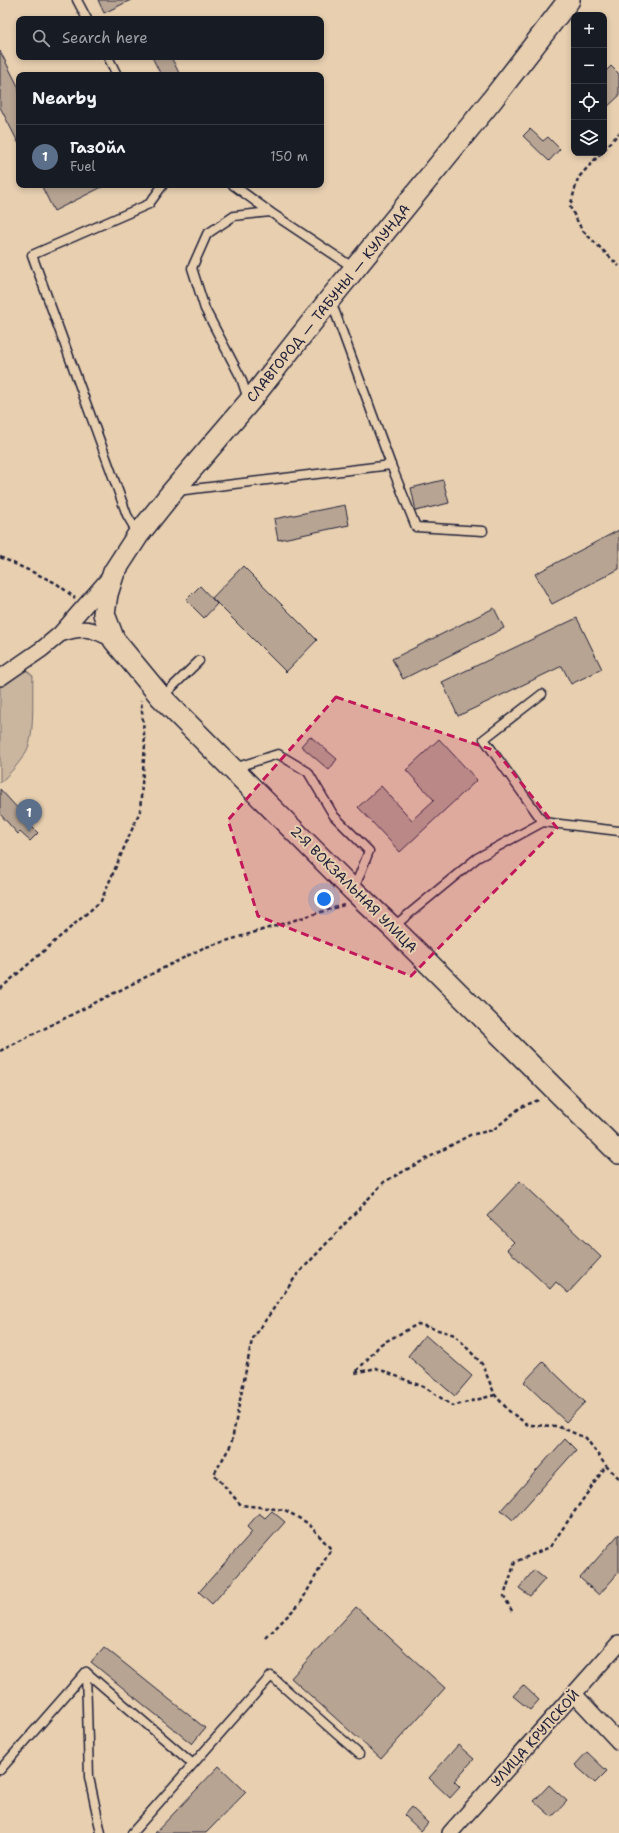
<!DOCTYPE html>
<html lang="en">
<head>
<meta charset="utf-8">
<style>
  body { margin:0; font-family:"Shantell Sans",sans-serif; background:#20242c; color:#f1f3f6 }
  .controls { position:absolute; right:12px; top:12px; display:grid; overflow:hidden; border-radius:8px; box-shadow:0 2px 6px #0003 }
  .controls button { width:36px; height:36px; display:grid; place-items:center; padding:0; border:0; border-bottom:1px solid #363941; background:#171b24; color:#f1f3f6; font:20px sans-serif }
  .you { position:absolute; left:324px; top:899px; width:14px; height:14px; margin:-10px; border:3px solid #fff; border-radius:50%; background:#1a73e8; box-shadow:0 0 0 6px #1a73e833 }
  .badge { display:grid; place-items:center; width:26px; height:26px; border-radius:50%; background:#2563eb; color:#fff; font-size:13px; font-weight:700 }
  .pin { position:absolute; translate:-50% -33px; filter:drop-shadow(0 1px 2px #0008) }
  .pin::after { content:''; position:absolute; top:21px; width:14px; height:12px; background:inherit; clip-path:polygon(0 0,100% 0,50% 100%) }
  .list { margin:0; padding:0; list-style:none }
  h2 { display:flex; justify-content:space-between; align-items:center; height:52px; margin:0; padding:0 16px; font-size:17px }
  h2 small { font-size:13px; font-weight:400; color:#9ea1a6 }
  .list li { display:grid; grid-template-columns:26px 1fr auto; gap:12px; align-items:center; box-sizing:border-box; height:64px; padding:0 16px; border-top:1px solid #363941 }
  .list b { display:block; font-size:15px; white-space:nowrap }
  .list p { margin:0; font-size:13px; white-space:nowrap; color:#9ea1a6 }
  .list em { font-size:13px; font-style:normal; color:#9ea1a6 }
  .icon { flex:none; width:22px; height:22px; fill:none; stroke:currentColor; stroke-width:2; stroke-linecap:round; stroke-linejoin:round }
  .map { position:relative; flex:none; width:619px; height:1833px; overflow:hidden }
  .search { position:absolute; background:#171b24; box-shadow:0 2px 6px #0003; left:16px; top:16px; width:308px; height:44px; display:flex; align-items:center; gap:10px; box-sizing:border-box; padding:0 14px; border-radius:8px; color:#9ea1a6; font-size:15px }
  .panel { position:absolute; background:#171b24; box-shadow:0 2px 6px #0003; left:16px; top:72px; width:308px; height:116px; border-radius:8px }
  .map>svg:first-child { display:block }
  .green { fill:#cab69f; stroke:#766c6d }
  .building { fill:#b7a493; stroke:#22223b }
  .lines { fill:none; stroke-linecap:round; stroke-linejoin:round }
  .lane-casing { stroke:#22223b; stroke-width:11 }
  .street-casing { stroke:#22223b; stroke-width:18 }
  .secondary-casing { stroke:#22223b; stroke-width:24 }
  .path { stroke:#22223b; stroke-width:2.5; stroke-dasharray:4 3; stroke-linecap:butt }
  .lane { stroke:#e7cfb0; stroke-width:8 }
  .street { stroke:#e7cfb0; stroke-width:15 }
  .secondary { stroke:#e7cfb0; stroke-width:21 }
  .marked { fill:#c2185b; fill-opacity:0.2; stroke:#c2185b; stroke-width:3; stroke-dasharray:8 5; stroke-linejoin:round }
  .labels { text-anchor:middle; stroke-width:4; stroke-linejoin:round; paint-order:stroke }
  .street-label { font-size:14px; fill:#22223b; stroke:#e7cfb0 }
</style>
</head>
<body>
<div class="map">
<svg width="619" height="1833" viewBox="0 0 619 1833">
  <rect width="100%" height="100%" fill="#e7cfb0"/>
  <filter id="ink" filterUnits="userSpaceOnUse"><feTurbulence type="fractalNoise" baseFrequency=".025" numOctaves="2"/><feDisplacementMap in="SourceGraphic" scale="8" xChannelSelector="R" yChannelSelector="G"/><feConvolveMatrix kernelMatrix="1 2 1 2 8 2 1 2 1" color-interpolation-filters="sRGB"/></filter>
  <g filter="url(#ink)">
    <!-- green -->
    <path class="green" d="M22 670 27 671 33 676C32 694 35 735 27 750 20 763 10 773 0 783V685Z"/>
    <!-- building -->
    <g class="building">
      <path d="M98 0H131L104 13Z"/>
      <path d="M0 51 19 88V144L0 107Z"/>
      <path d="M152 57H171L180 75H161Z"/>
      <path d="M611 66 619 74V96L604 110V73Z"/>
      <path d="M530 129 543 141 548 137 560 149 549 161 523 136Z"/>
      <path d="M41 185H106L54 211Z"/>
      <path d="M443 480 449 503 416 511 411 488Z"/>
      <path d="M345 505 349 525 278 540 274 519Z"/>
      <path d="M619 530V569L552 604 535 574Z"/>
      <path d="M243 566 317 640 286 672 212 598Z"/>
      <path d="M200 586 217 604 204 618 186 600Z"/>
      <path d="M494 608 504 628 403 679 392 659Z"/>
      <path d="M577 618 602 669 571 684 562 666 458 716 442 682Z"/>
      <path d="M310 736 337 759 329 770 301 746Z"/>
      <path d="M439 739 477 780 400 852 358 807 381 786 412 820 434 800 406 770Z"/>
      <path d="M0 789 31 823 29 824 38 833 30 841 20 832 18 834 0 814Z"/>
      <path d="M520 1181 601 1257 568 1293 556 1282 550 1289 507 1249 514 1242 487 1216Z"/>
      <path d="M425 1335 472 1376 455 1396 408 1356Z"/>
      <path d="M543 1362 585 1402 566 1422 524 1382Z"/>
      <path d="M565 1439 576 1450 513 1520 501 1510Z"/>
      <path d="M272 1511 285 1522 212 1604 199 1592 252 1532 247 1527 259 1513 265 1518Z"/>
      <path d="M619 1534V1572L599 1595 580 1578Z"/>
      <path d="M534 1570 545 1579 530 1596 519 1588Z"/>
      <path d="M356 1607 445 1688 381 1759 291 1678Z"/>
      <path d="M104 1647 205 1728 192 1744 91 1662Z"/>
      <path d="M523 1685 539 1700 530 1710 513 1696Z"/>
      <path d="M458 1745 474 1759 454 1781 460 1787 450 1798 429 1778Z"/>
      <path d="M587 1752 607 1771 595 1783 575 1765Z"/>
      <path d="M219 1766 246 1792 206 1833H155Z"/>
      <path d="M549 1785 567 1801 552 1817 534 1801Z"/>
      <path d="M411 1807 428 1823 421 1831 404 1815Z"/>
    </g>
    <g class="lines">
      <!-- lane casing -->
      <g class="lane-casing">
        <g id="lane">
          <path d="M77 0 87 19"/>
          <path d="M108 57 117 75"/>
          <path d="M233 185 270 212"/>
          <path d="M248 399 241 378 205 309 192 268 207 234 234 216 270 212 354 268"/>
          <path d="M391 465 416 527 483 531"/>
          <path d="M177 491 391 465 331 301"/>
          <path d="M138 534 127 515 32 255 149 204 163 185"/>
          <path d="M542 694 484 739 543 822"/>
          <path d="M162 697 199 661"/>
          <path d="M234 768 278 754 308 772 334 816 369 851 354 889"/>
          <path d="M393 927 477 858 543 822 619 831"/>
          <path d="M86 1672 193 1764"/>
          <path d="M0 1770 86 1672 89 1777 101 1833"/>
          <path d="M132 1833 271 1676 359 1754"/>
        </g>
      </g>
      <!-- street casing -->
      <g class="street-casing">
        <g id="street">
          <path d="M60 634C84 626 92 628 114 640"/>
          <path d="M0 678 42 649 60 634 110 577"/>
          <path d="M574 1694 619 1742"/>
          <path d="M450 1833 619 1643"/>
        </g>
      </g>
      <!-- secondary casing -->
      <g class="secondary-casing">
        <path id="secondary" d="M569 0 492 100 330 299 249 402 173 491 138 535 114 572 107 594 104 614 114 640 161 697 354 891 393 928 619 1153"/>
      </g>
      <!-- path -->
      <g class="path">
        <path d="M604 150 619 133"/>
        <path d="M601 153 578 178 570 207 582 230 619 266"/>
        <path d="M0 557 56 583 75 598"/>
        <path d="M0 989 101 901 140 811 145 745 141 700"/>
        <path d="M0 1051 203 948 344 905"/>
        <path d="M495 1395 453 1406 426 1388 376 1368 355 1373 381 1344 418 1324 455 1335 482 1364 495 1395 509 1411 528 1425 557 1426 586 1438 606 1466"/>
        <path d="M512 1611 504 1596 515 1562 550 1547 606 1466 619 1478"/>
        <path d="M266 1638 301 1602 331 1549 309 1524 285 1510 241 1505 214 1474 231 1445 252 1340 296 1276 384 1182 470 1135 493 1130 521 1107 541 1099"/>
      </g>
      <!-- lane -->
      <use href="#lane" class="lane"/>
      <!-- street -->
      <use href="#street" class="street"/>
      <!-- secondary -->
      <use href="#secondary" class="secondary"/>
    </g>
  </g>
  <!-- marked area -->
  <path class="marked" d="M336 697 496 751 557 828 411 976 258 916 228 820Z"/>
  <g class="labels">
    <!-- street labels -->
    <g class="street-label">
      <text transform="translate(328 303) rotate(-51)" y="5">СЛАВГОРОД — ТАБУНЫ — КУЛУНДА</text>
      <text transform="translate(354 889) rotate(45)" y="5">2-Я ВОКЗАЛЬНАЯ УЛИЦА</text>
      <text transform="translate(535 1738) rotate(-48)" y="5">УЛИЦА КРУПСКОЙ</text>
    </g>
  </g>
</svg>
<div class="controls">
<button>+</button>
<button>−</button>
<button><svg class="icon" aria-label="locate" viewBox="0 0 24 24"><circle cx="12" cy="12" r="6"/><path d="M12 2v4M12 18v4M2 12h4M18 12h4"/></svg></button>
<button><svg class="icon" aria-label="layers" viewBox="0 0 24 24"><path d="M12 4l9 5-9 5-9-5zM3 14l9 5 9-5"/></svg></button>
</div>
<div class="you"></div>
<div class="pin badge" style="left:29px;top:832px;background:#5c6f8a">1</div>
<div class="search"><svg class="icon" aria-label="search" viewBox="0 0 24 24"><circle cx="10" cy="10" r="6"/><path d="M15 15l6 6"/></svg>Search here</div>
<section class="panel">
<h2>Nearby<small></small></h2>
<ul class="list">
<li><span class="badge" style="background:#5c6f8a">1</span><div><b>ГазОйл</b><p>Fuel</p></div><em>150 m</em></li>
</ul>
</section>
</div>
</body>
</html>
